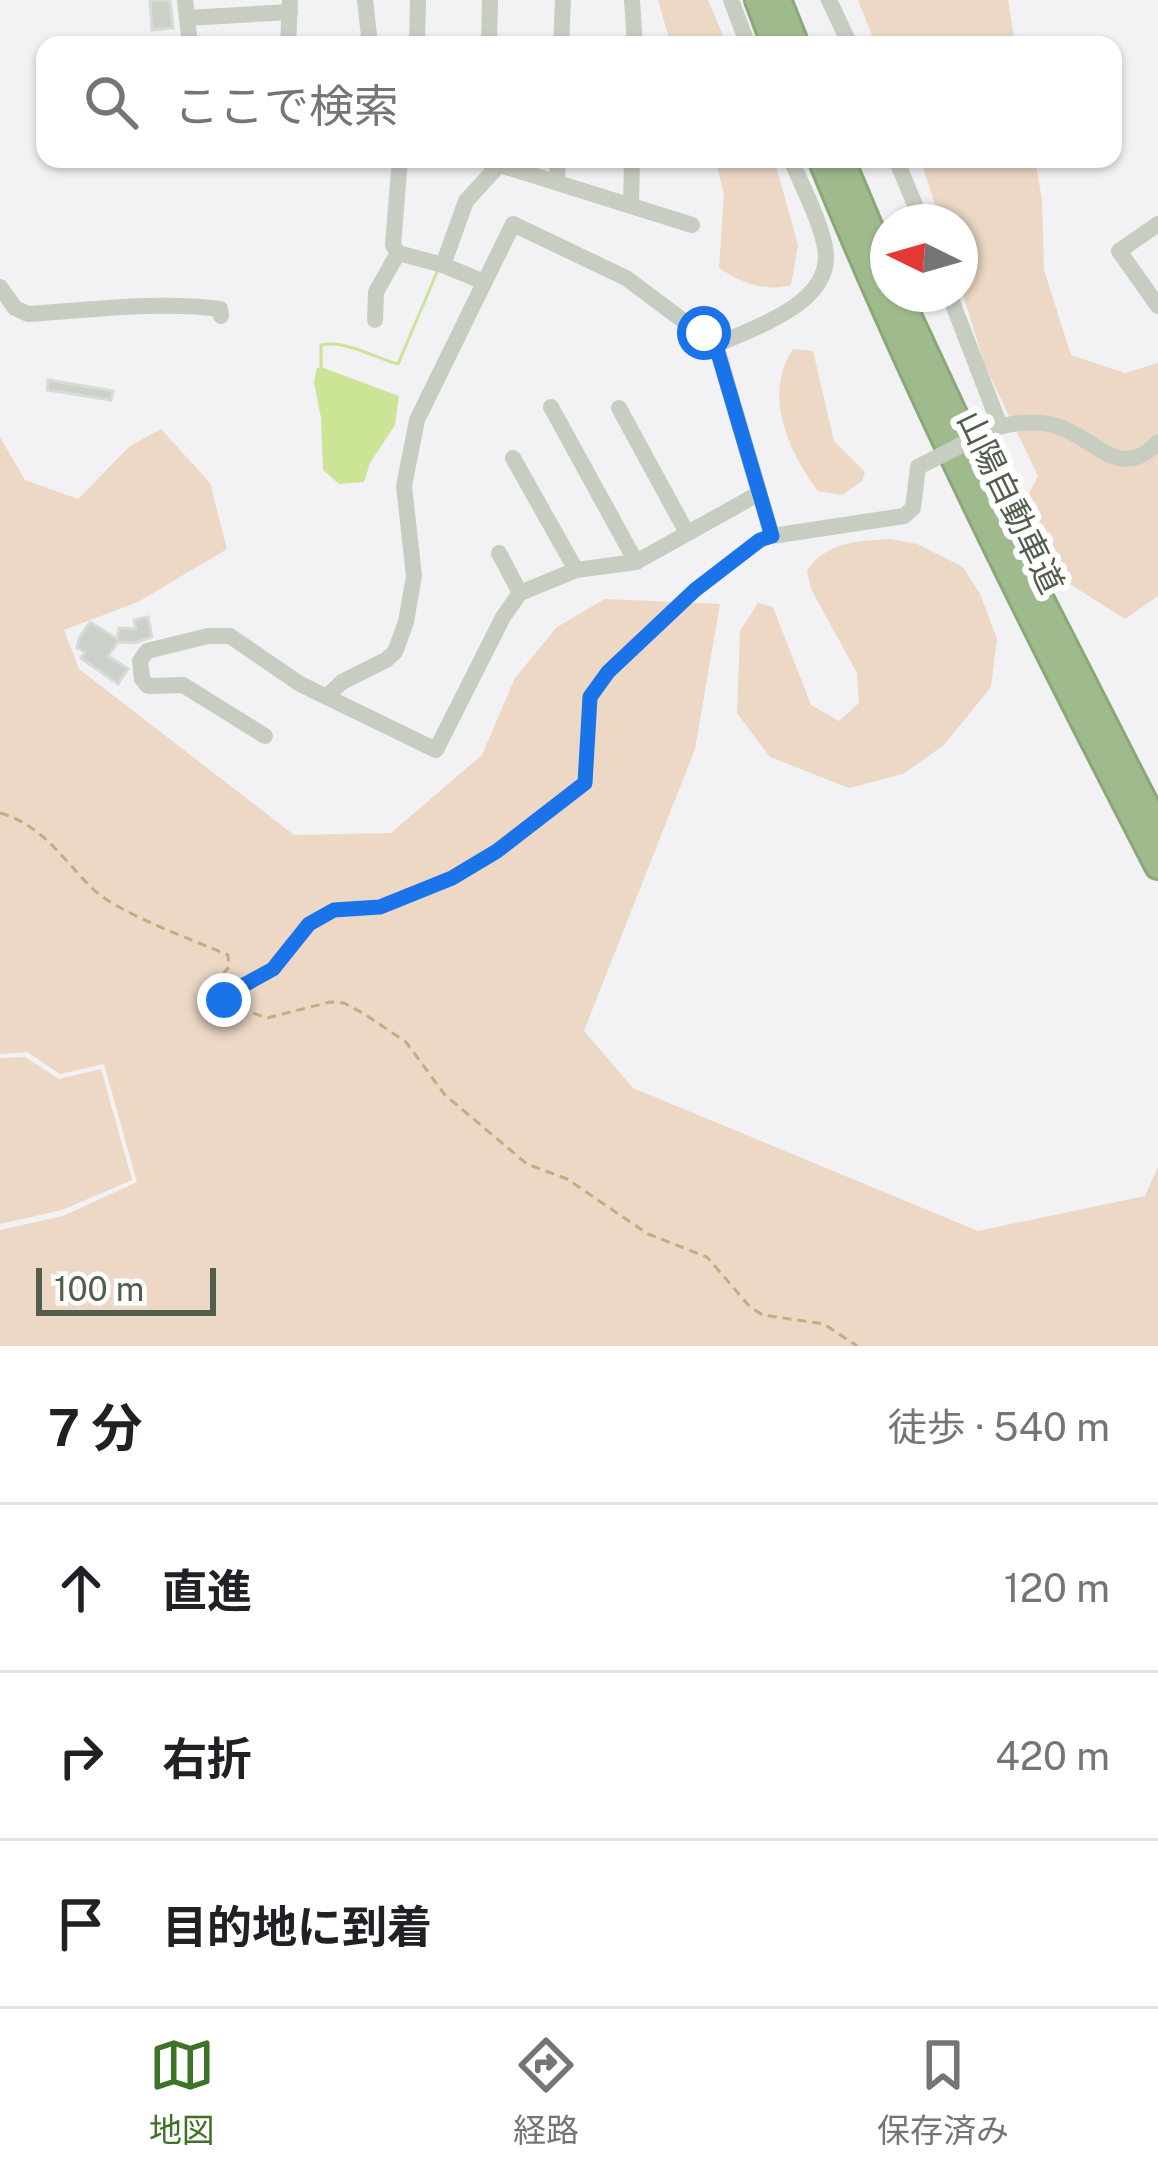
<!DOCTYPE html>
<html lang="ja">
<head>
<meta charset="utf-8">
<style>
  body { margin:0; font-family:"Public Sans","Noto Sans JP",sans-serif; background:#f6f6f6; color:#202124 }
  .compass { position:absolute; left:870px; top:204px; width:108px; height:108px; border-radius:50%; background:#fff; box-shadow:0 3px 9px #0004; rotate:275deg }
  .scale { position:absolute; left:36px; bottom:30px; width:180px; box-sizing:border-box; padding-left:12px; border:6px solid #525d4b; border-top:0; font-size:33px; line-height:42px; white-space:nowrap; color:#525d4b; -webkit-text-stroke:9px #fff; paint-order:stroke }
  .stop { position:absolute; width:36px; height:36px; margin:-27px; border:9px solid #1a73e8; border-radius:50%; background:#fff }
  .stop.end { background:#1a73e8; border-color:#fff; box-shadow:0 3px 12px #0008 }
  .list { margin:0; padding:0; list-style:none }
  h2 { display:flex; justify-content:space-between; align-items:center; height:156px; margin:0; padding:0 48px; font-size:51px }
  h2 small { font-size:39px; font-weight:400; color:#757577 }
  .list li { display:grid; grid-template-columns:78px 1fr auto; gap:36px; align-items:center; box-sizing:border-box; height:168px; padding:0 48px; border-top:3px solid #e0e0e0 }
  .list b { display:block; font-size:45px; white-space:nowrap }
  .list em { font-size:39px; font-style:normal; color:#757577 }
  .icon { flex:none; width:66px; height:66px; fill:none; stroke:currentColor; stroke-width:2; stroke-linecap:round; stroke-linejoin:round }
  .map { position:relative; flex:none; width:1158px; height:1346px; overflow:hidden }
  .search { position:absolute; background:#fff; box-shadow:0 3px 9px #0004; left:36px; right:36px; top:36px; height:132px; display:flex; align-items:center; gap:30px; box-sizing:border-box; padding:0 42px; border-radius:24px; color:#757577; font-size:45px }
  .sheet { height:660px; background:#fff }
  nav { display:flex; justify-content:space-around; align-items:center; box-sizing:border-box; height:168px; border-top:3px solid #e0e0e0; background:#fff; font-size:33px; color:#757577 }
  nav a { display:grid; justify-items:center; gap:6px }
  nav .on { color:#3e7227 }
  .map>svg:first-child { display:block }
  .green { fill:#ecd8c5 }
  .water { fill:#cce496 }
  .lines { fill:none; stroke-linecap:round; stroke-linejoin:round }
  .stream { stroke:#cce496; stroke-width:3 }
  .building { fill:#cbd0c9; stroke:#d7dcd6; stroke-width:3 }
  .highway-casing { stroke:#8aa779; stroke-width:30 }
  .path { stroke:#c7ac80; stroke-width:3; stroke-dasharray:9 6; stroke-linecap:butt }
  .minor { stroke:#c7cec1; stroke-width:16 }
  .highway { stroke:#9fbb8e; stroke-width:24 }
  .minor-bridge { stroke:#c7cec1; stroke-width:16 }
  .route { stroke:#1a73e8; stroke-width:15 }
  .labels { text-anchor:middle; stroke-width:12; stroke-linejoin:round; paint-order:stroke }
  .street-label { font-size:33px; fill:#525d4b; stroke:#fff }
</style>
</head>
<body>
<div class="map">
<svg width="1158" height="1346" viewBox="0 0 1158 1346">
  <rect width="100%" height="100%" fill="#f2f1f3"/>
  <!-- green -->
  <g class="green">
    <path d="M658 0H708L727 45H671Z"/>
    <path d="M858 0H1008L1015 45H876Z"/>
    <path d="M715 159H774L798 245 791 285C763 292 743 283 719 268L724 194Z"/>
    <path d="M920 159H1035L1042 200 1044 270 1071 355 1125 373 1158 363V596L1125 619 1065 581 1023 505 1038 476 985 366 960 285V222H941Z"/>
    <path d="M793 349 813 351 834 441 865 472 862 481 842 495 818 491C788 451 763 394 793 349Z"/>
    <path d="M161 429 210 483 227 549 138 602 64 630 79 669 294 835 391 833 482 755 515 678 557 627 605 599 720 604 695 749 584 1031 633 1088 978 1231 1145 1196 1158 1167V1346H0V1230L63 1216 137 1182 104 1064 60 1074 27 1052 0 1054V437L25 480 78 499 130 446Z"/>
    <path d="M890 539 917 544 963 567 980 594 997 639 991 687 944 745 903 774 849 788 770 757 737 713 740 631 758 603 773 607 811 705 839 721 859 703 857 673 811 589 807 570C827 542 857 541 890 539Z"/>
    <path d="M25 1057 59 1079 101 1069 132 1180 62 1210 0 1224V1058Z"/>
  </g>
  <!-- water -->
  <path class="water" d="M321 367 399 396 395 425 370 463 364 482 339 484 323 470 321 418 314 382 317 368Z"/>
  <g class="lines">
    <!-- stream -->
    <path class="stream" d="M321 371V345C346 340 373 357 398 364L437 272"/>
  </g>
  <!-- building -->
  <g class="building">
    <path d="M150 0H170L173 28 152 30Z"/>
    <path d="M48 380 113 391 111 400 47 390Z"/>
    <path d="M148 617 152 637 134 643 118 642 108 656 128 669 118 684 81 658 85 652 77 648 79 638 90 622 117 639 119 628 136 629 134 620Z"/>
  </g>
  <g class="lines">
    <!-- highway casing -->
    <g class="highway-casing">
      <g id="highway">
        <path d="M758 0 775 45"/>
        <path d="M778 0 796 45"/>
        <path d="M821 159C920 401 1038 634 1158 866"/>
        <path d="M841 159 888 271"/>
        <path d="M898 294 1036 590 1158 829"/>
      </g>
    </g>
    <!-- path -->
    <g class="path">
      <path d="M0 813C43 825 63 860 93 889 118 913 193 940 228 955L229 967 204 996 267 1018 330 1002 344 1003 366 1015 406 1042 445 1095 527 1164 567 1179 648 1234 707 1257 750 1307 763 1315 824 1324 857 1346"/>
      <path d="M226 999 273 969 309 924 334 910 380 907 451 878 497 851 575 793 585 783 590 697 608 672 695 590 758 542"/>
    </g>
    <!-- minor -->
    <g class="minor">
      <path d="M185 0 190 45"/>
      <path d="M365 0 370 45"/>
      <path d="M632 0 635 45"/>
      <path d="M731 0 748 45"/>
      <path d="M829 0 850 45"/>
      <path d="M187 18 290 12"/>
      <path d="M288 45 290 0"/>
      <path d="M417 45 418 0"/>
      <path d="M489 45 490 0"/>
      <path d="M561 45 563 0"/>
      <path d="M400 159 393 245 398 253 443 265"/>
      <path d="M481 159 692 225"/>
      <path d="M896 159 922 222"/>
      <path d="M557 182 558 159"/>
      <path d="M631 206 632 159"/>
      <path d="M1158 224 1119 251 1158 306"/>
      <path d="M484 282 443 265 466 201 499 165"/>
      <path d="M0 287 15 308 28 314C92 310 156 301 220 309L221 316"/>
      <path d="M949 294 1000 426"/>
      <path d="M375 320 376 292 398 253"/>
      <path d="M716 345C754 327 836 303 825 247 819 217 802 187 791 159"/>
      <path d="M551 407 636 562"/>
      <path d="M619 408 687 533"/>
      <path d="M991 430C1010 422 1038 420 1057 426 1095 438 1121 483 1158 442"/>
      <path d="M513 458 576 570"/>
      <path d="M499 553 520 593"/>
      <path d="M326 697 342 682 386 660 395 652 406 622 414 576 404 486 417 420 513 224 626 278 716 345 772 536 904 516 913 508 918 467"/>
      <path d="M265 736 183 685 148 686 142 679 140 661 147 651 208 636H230L300 684 436 750 503 617 520 593 576 570 636 562 758 494"/>
    </g>
    <!-- highway -->
    <use href="#highway" class="highway"/>
    <!-- minor-bridge -->
    <path class="minor-bridge" d="M918 467 991 430"/>
  </g>
  <g class="lines">
    <!-- route -->
    <path class="route" d="M224 1000 233 991 273 969 309 924 334 910 380 907 452 878 497 851 585 783 590 697 608 672 695 590 760 540 772 536 716 346 704 333"/>
  </g>
  <g class="labels">
    <!-- street labels -->
    <g class="street-label">
      <text transform="translate(1011 502) rotate(64)" y="12">山陽自動車道</text>
    </g>
  </g>
</svg>
<svg class="compass" viewBox="-18 -18 36 36"><path d="M0-13l5 13h-10z" fill="#e53935"/><path d="M0 13l5-13h-10z" fill="#757577"/></svg>
<div class="scale">100 m</div>
<div class="stop" style="left:704px;top:333px"></div>
<div class="stop end" style="left:224px;top:1000px"></div>
<div class="search"><svg class="icon" aria-label="search" viewBox="0 0 24 24"><circle cx="10" cy="10" r="6"/><path d="M15 15l6 6"/></svg>ここで検索</div>
</div>
<section class="sheet">
<h2>7 分<small>徒歩 · 540 m</small></h2>
<ul class="list">
<li><svg class="icon" aria-label="ahead" viewBox="0 0 24 24"><path d="M12 20V5M6 11l6-6 6 6"/></svg><div><b>直進</b></div><em>120 m</em></li>
<li><svg class="icon" aria-label="right" viewBox="0 0 24 24"><path d="M7 20v-9h11M14 6l5 5-5 5"/></svg><div><b>右折</b></div><em>420 m</em></li>
<li><svg class="icon" aria-label="arrive" viewBox="0 0 24 24"><path d="M6 21V4h12l-3 4 3 4H6"/></svg><div><b>目的地に到着</b></div></li>
</ul>
</section>
<nav>
<a class="on"><svg class="icon" aria-label="map" viewBox="0 0 24 24"><path d="M3 6l6-2 6 2 6-2v14l-6 2-6-2-6 2zM9 4v14M15 6v14"/></svg>地図</a>
<a><svg class="icon" aria-label="directions" viewBox="0 0 24 24"><path d="M12 3l9 9-9 9-9-9zM9 14v-3h6M13 9l2 2-2 2"/></svg>経路</a>
<a><svg class="icon" aria-label="saved" viewBox="0 0 24 24"><path d="M7 4h10v16l-5-4-5 4z"/></svg>保存済み</a>
</nav>
</body>
</html>
